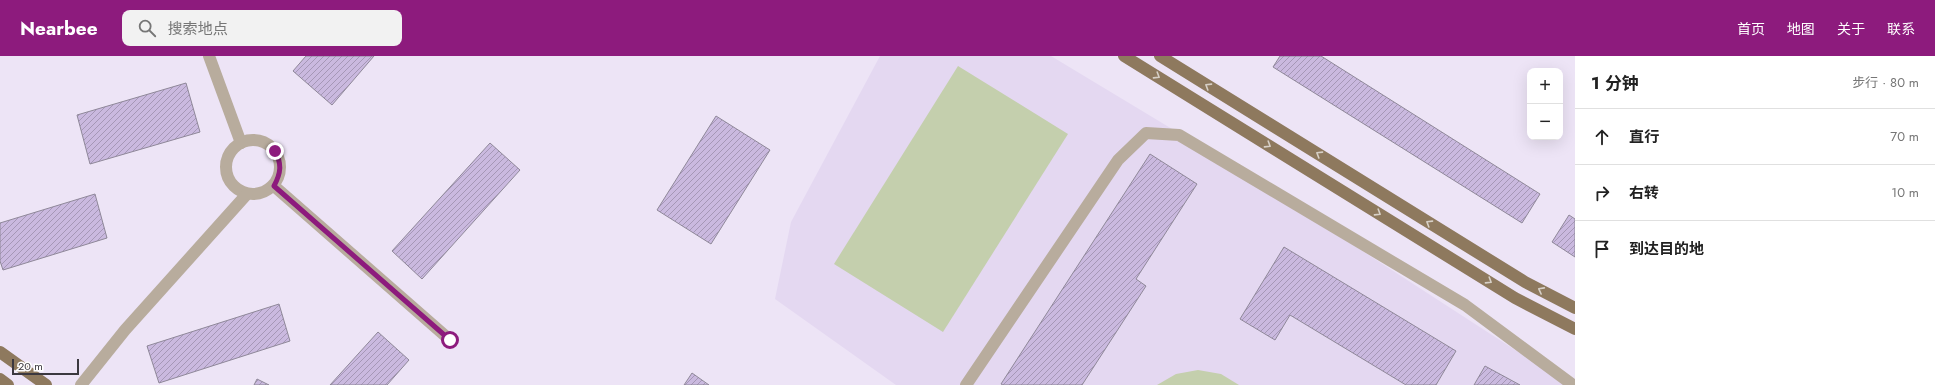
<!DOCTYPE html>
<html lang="zh">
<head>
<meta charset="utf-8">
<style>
  body { margin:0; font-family:Jost,"Noto Sans SC",sans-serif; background:#f2f2f2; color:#222 }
  .controls { position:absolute; right:12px; top:12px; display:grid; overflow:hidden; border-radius:8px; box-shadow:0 4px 16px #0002 }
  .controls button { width:36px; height:36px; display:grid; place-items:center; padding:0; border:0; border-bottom:1px solid #e0e0e0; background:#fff; color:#222; font:20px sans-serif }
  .scale { position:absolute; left:12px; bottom:10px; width:67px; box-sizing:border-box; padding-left:4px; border:2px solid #3b383f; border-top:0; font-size:11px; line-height:14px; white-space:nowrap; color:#3b383f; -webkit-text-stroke:3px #fff; paint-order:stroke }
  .stop { position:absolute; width:12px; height:12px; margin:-9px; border:3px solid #8d1b7d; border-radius:50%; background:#fff }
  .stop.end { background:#8d1b7d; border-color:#fff; box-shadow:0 1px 4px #0008 }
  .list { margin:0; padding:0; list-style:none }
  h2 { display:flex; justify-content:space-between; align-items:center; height:52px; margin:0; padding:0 16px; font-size:17px }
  h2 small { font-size:13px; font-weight:400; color:#767676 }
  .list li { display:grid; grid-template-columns:26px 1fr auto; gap:12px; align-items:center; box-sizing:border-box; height:56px; padding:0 16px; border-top:1px solid #e0e0e0 }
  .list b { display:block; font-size:15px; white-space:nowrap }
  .list em { font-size:13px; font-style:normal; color:#767676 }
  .icon { flex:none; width:22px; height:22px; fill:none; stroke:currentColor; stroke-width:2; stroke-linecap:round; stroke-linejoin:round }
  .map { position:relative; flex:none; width:1575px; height:329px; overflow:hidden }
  header { display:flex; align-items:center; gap:24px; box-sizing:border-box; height:56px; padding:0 20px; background:#8d1b7d; color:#fff }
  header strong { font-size:19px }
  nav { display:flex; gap:22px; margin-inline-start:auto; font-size:14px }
  .search { width:280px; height:36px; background:#f2f2f2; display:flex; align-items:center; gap:10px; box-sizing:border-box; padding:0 14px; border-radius:8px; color:#767676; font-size:15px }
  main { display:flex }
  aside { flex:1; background:#fff }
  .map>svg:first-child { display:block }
  .built { fill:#e4d8f1 }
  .park { fill:#c4cfad }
  .building { fill:url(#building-hatch); stroke:#8f8899 }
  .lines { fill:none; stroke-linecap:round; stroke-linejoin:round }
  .minor { stroke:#b8ac9d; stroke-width:12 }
  .major { stroke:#8e795e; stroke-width:12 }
  .oneway { stroke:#d7d0c7 }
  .route { stroke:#8d1b7d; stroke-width:5 }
</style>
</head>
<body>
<header>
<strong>Nearbee</strong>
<div class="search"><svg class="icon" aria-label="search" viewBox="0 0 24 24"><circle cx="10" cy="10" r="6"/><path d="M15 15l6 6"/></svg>搜索地点</div>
<nav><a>首页</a><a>地图</a><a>关于</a><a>联系</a></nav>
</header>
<main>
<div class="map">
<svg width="1575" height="329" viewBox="0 0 1575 329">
  <defs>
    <pattern id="building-hatch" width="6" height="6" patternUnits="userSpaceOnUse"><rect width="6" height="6" fill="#cab9df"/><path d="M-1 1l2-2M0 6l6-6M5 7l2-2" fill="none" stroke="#a597b6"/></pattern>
  </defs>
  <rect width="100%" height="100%" fill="#ede4f6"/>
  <!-- built -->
  <path class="built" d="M880 0H1051L1202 91 1569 329H896L775 243 791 166Z"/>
  <!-- park -->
  <g class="park">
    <path d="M958 10 1068 78 943 276 834 208Z"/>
    <path d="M1198 314 1221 318 1239 329H1157L1176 318Z"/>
  </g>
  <!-- building -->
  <g class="building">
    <path d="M306 0H374L332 49 293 15Z"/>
    <path d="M1280 0H1321L1540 138 1522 167 1273 11Z"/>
    <path d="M186 27 200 76 90 108 77 59Z"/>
    <path d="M716 60 770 94 711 188 657 154Z"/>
    <path d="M490 87 520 114 422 223 392 195Z"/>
    <path d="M1150 98 1197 128 1136 223 1146 230 1082 329H1003L1001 328Z"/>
    <path d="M95 138 107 182 3 214 0 205V167Z"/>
    <path d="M1569 159 1575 163V201L1552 186Z"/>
    <path d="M1284 191 1456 295 1436 329H1406L1290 259 1275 284 1240 263Z"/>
    <path d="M279 248 290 285 159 327 147 290Z"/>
    <path d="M378 276 409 304 387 329H330Z"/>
    <path d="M1485 310 1520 329H1474Z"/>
    <path d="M692 317 709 329H684Z"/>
    <path d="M257 323 269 329H254Z"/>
  </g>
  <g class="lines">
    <!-- minor -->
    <g class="minor">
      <path d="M209 0 241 87"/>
      <circle cx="253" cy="111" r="27"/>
      <path d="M274 130 450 284"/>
      <path d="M81 329 125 274 247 138"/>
      <path d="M966 329 1118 104 1146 77 1179 79 1465 249 1573 329"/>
    </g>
    <!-- major -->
    <g class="major">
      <path d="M1124 0 1515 242 1575 273"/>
      <path d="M1160 0 1525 226 1575 252"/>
      <path d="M0 296 46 329"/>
      <path d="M0 323 8 329"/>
    </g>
  </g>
  <!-- one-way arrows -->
  <defs><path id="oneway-chevron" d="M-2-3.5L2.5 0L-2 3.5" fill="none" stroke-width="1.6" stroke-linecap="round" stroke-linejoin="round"/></defs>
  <g class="oneway">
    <use href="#oneway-chevron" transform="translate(1157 20) rotate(32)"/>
    <use href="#oneway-chevron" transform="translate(1208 30) rotate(-148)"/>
    <use href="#oneway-chevron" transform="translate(1268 89) rotate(32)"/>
    <use href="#oneway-chevron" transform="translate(1319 98) rotate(-148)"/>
    <use href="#oneway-chevron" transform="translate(1378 157) rotate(32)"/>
    <use href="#oneway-chevron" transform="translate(1429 167) rotate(-148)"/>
    <use href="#oneway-chevron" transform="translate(1489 225) rotate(32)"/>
    <use href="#oneway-chevron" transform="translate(1541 234) rotate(-152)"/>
  </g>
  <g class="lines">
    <!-- route -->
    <path class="route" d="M275 95C282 108 281 117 274 130L450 284"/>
  </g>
</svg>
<div class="controls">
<button>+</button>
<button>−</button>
</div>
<div class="scale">20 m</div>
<div class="stop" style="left:450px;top:284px"></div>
<div class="stop end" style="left:275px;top:95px"></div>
</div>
<aside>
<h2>1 分钟<small>步行 · 80 m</small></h2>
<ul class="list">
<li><svg class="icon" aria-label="ahead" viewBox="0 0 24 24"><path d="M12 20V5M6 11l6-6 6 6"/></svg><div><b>直行</b></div><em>70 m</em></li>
<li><svg class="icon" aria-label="right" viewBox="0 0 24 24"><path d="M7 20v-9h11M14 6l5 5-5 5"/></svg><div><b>右转</b></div><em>10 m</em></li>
<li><svg class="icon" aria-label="arrive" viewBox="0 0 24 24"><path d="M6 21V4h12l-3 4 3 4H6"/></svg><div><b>到达目的地</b></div></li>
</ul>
</aside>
</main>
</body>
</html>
